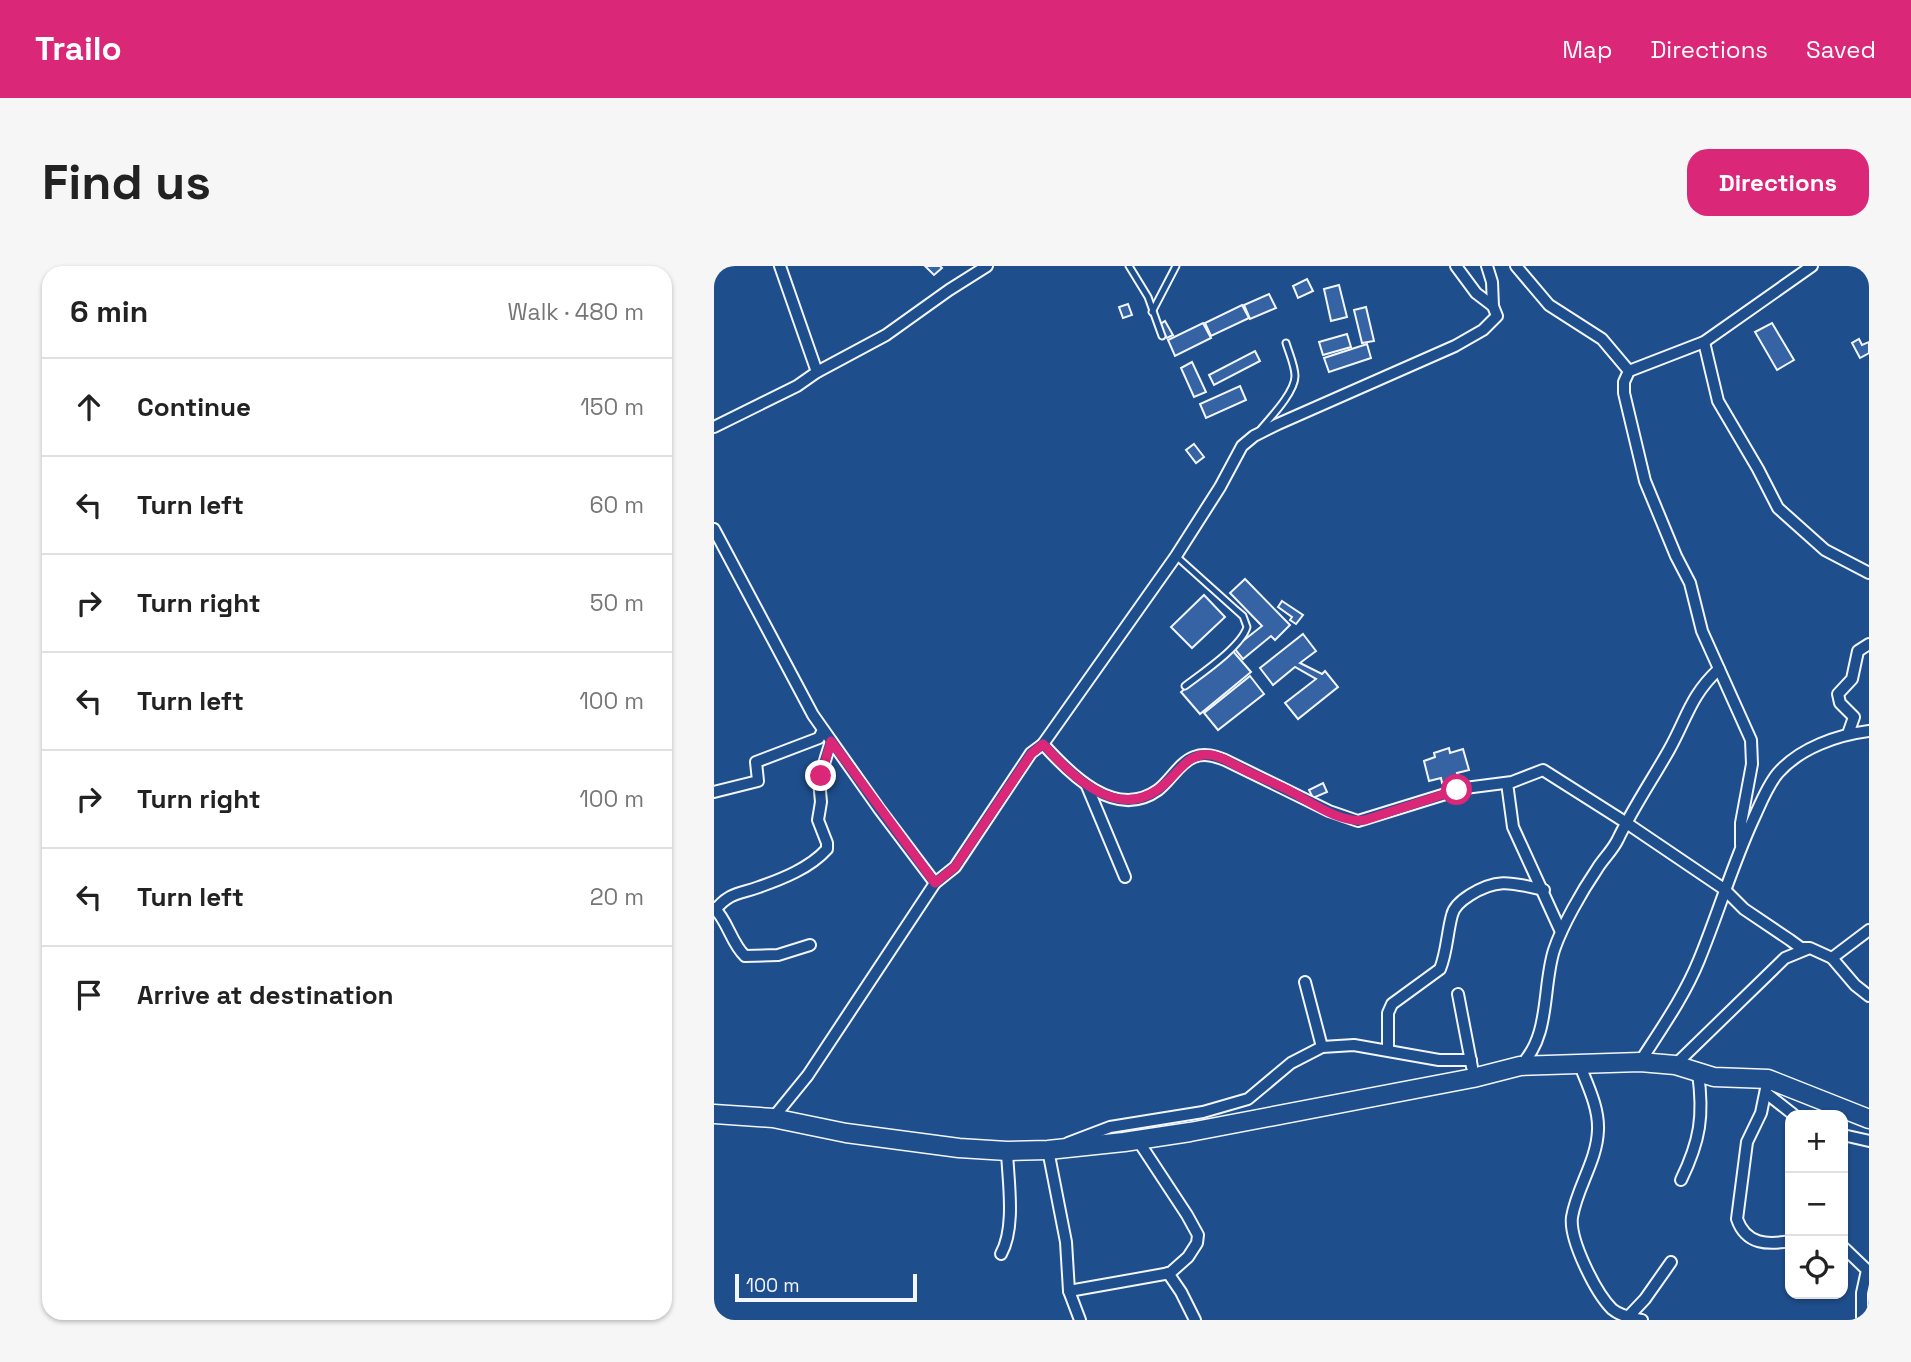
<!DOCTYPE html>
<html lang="en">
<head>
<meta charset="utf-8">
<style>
  body { margin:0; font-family:"Space Grotesk",sans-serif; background:#f6f6f6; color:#222 }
  .controls { position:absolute; right:21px; bottom:21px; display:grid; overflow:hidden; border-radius:14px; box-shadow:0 2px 5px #0004 }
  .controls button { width:63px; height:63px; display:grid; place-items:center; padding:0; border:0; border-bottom:2px solid #e0e0e0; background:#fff; color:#222; font:35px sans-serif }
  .scale { position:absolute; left:21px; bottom:18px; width:182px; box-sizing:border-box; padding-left:7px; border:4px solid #f2f6ff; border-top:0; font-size:19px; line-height:24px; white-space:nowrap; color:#f2f6ff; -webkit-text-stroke:5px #1f4e8c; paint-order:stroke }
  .stop { position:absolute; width:21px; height:21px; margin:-16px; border:5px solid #db2777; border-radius:50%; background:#fff }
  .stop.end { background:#db2777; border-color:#fff; box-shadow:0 2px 7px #0008 }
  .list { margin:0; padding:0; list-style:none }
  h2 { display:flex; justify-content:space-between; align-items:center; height:91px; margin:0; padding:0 28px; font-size:30px }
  h2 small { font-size:23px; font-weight:400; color:#767676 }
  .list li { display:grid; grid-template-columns:46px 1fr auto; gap:21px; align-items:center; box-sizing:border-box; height:98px; padding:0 28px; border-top:2px solid #e0e0e0 }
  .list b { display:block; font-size:26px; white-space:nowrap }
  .list em { font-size:23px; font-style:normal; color:#767676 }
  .icon { flex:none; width:38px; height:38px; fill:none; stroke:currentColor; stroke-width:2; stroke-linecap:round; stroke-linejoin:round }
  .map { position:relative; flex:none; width:1155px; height:1054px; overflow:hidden; border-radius:21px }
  header { display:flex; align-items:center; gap:42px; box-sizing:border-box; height:98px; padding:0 35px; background:#db2777; color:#fff }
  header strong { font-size:33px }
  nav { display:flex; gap:38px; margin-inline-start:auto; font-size:24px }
  .intro { display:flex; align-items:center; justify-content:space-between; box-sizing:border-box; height:168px; padding:0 42px }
  h1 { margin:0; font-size:49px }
  .button { padding:18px 32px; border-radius:21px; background:#db2777; color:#fff; font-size:24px; font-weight:700 }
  main { display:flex; gap:42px; padding:0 42px }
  aside { flex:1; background:#fff; border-radius:21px; box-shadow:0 2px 5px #0004 }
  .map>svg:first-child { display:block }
  .building { fill:#3563a3; stroke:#f2f6ff; stroke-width:2 }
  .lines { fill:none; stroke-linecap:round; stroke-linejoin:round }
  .service-casing { stroke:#f2f6ff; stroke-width:9 }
  .minor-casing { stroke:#f2f6ff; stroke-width:14 }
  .trunk-casing { stroke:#f2f6ff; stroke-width:21 }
  .service { stroke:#1f4e8c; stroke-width:5 }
  .minor { stroke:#1f4e8c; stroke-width:10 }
  .trunk { stroke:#1f4e8c; stroke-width:18 }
  .route { stroke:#db2777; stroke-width:9 }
</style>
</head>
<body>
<header>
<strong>Trailo</strong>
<nav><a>Map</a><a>Directions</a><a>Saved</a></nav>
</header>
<div class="intro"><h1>Find us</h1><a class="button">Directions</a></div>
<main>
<aside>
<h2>6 min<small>Walk · 480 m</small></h2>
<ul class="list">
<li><svg class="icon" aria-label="ahead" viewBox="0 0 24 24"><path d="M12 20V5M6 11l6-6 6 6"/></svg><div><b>Continue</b></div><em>150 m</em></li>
<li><svg class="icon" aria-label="left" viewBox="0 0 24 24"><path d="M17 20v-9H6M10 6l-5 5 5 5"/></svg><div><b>Turn left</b></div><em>60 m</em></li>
<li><svg class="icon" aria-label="right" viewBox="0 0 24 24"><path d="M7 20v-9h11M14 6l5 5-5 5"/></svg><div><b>Turn right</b></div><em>50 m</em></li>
<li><svg class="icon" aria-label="left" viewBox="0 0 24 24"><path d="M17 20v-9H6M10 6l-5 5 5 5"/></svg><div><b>Turn left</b></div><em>100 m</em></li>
<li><svg class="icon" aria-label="right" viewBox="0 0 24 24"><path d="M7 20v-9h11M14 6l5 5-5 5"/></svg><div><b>Turn right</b></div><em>100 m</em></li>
<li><svg class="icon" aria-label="left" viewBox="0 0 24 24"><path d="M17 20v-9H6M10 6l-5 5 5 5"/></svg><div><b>Turn left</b></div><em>20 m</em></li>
<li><svg class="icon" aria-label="arrive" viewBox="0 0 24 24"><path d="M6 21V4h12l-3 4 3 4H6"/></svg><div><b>Arrive at destination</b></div></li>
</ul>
</aside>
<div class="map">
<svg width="1155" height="1054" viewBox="0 0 1155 1054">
  <rect width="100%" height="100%" fill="#1f4e8c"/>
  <!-- building -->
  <g class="building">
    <path d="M211 0H226L228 2 220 9Z"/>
    <path d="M593 13 599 25 584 32 579 20Z"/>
    <path d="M625 19 633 51 617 55 610 23Z"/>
    <path d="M555 28 562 42 536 53 530 39Z"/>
    <path d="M414 38 418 49 409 52 405 41Z"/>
    <path d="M528 39 535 52 497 70 491 57Z"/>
    <path d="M652 41 660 75 648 77 640 44Z"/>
    <path d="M451 55 459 69 453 72 445 59Z"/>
    <path d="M489 57 497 72 461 90 454 74Z"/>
    <path d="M1058 57 1080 94 1063 104 1041 66Z"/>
    <path d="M633 68 637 81 609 89 605 76Z"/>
    <path d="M1145 73 1148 79 1155 76V87L1146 92 1138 77Z"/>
    <path d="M653 78 657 92 615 106 610 92Z"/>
    <path d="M541 85 546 95 500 119 495 109Z"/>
    <path d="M478 96 492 126 480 131 467 102Z"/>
    <path d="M526 120 532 134 492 152 486 138Z"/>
    <path d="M480 178 490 191 482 197 472 184Z"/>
    <path d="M531 313 576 359 561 374 557 370 529 393 520 382 548 360 516 327Z"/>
    <path d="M490 329 511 351 478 382 457 361Z"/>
    <path d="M568 335 589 349 582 358 576 354 578 351 564 341Z"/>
    <path d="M589 368 602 385 586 397 608 408 611 405 624 421 584 453 571 437 602 413 581 401 559 419 546 402Z"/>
    <path d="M518 384 537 406 486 448 467 426Z"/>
    <path d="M536 410 550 428 504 464 490 447Z"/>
    <path d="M735 482 736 487 749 483 755 504 743 507 745 512 728 517 727 512 715 515 710 495 721 491 720 487Z"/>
    <path d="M609 517 613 526 599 532 595 524Z"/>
  </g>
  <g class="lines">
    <!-- service casing -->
    <g class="service-casing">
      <g id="service">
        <path d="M415 0 434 31 448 70"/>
        <path d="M438 46 462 0"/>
        <path d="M547 163C557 151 581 126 581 110 581 100 575 87 572 77"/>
        <path d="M462 290 521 343 529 350 533 361C527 381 488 407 471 420"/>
      </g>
    </g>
    <!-- minor casing -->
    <g class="minor-casing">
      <g id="minor">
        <path d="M66 0 103 106"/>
        <path d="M773 0 778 16 779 40"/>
        <path d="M802 0 835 39 888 73 915 105"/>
        <path d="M990 76 1004 135 1044 203 1064 242 1111 284 1155 307"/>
        <path d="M0 161 83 120 103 106 172 69 235 24 273 0"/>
        <path d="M0 263 99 449 166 544 221 617"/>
        <path d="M1134 468 1140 451 1126 437 1124 428 1138 413 1144 385 1155 378"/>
        <path d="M329 478C355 507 401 555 444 524 456 515 466 496 480 491 491 487 501 490 511 494L615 545 644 555 751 522 798 516 829 504 911 556 1010 623 1030 643 1076 674 1087 682H1096L1118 692 1141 719 1155 730"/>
        <path d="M793 517 799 561 847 666"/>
        <path d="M373 520 411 611"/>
        <path d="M0 526 44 515 42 496 105 472 109 464"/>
        <path d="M1027 579V557L1038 498 1037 474 988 365 976 317 962 290 931 215 910 127V116L915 105 990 76 1098 0"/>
        <path d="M0 642C14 655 17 677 31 690L64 689 96 679"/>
        <path d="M2 643C16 626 26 628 45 621 68 613 96 602 113 583V577L104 554 107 536 105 514 117 475"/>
        <path d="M1118 692 1155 664"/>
        <path d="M591 716 608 781"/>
        <path d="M744 728 758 801"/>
        <path d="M674 784V747L678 738 726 703C733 686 733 667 738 649 740 640 748 634 756 629 784 611 799 617 830 624"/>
        <path d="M926 796C947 763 970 731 985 694 1004 648 1018 600 1039 554 1046 539 1053 520 1064 507 1086 482 1123 469 1155 465"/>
        <path d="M865 797C873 818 885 841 884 864 883 895 863 921 858 951 855 974 882 1027 898 1043 906 1050 918 1052 928 1054"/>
        <path d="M961 799 1071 692 1093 683"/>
        <path d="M806 800C837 770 828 722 840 684 848 660 868 625 883 603 889 593 899 584 904 573 919 542 938 514 955 484 973 452 976 430 1005 403"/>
        <path d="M1054 813 1047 847 1033 876 1023 953C1032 979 1054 979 1076 975"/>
        <path d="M1052 827 1080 849"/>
        <path d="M59 852 94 809 221 617 241 601 317 487 329 478 462 290 506 221 528 180 540 170 564 158 741 80 769 64 783 50 779 40 762 27 742 0"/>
        <path d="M1129 869 1155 875"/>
        <path d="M354 877 396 861 489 846 534 833 577 797 608 781 640 779 725 794H757"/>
        <path d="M339 882 334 884 352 976 355 1025 366 1054"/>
        <path d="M967 914C986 875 990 850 984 807"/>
        <path d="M1129 981 1153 1004 1148 1027V1054"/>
        <path d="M287 988C302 961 294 915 293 885"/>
        <path d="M454 1007 467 1026 481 1054"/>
        <path d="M355 1025 456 1007 474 991 483 977 484 969 473 949 423 873"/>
        <path d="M914 1051 931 1033 957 996"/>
      </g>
    </g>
    <!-- trunk casing -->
    <g class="trunk-casing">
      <path id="trunk" d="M0 848 59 852 132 867 245 882 293 885 334 884 410 876 476 866 759 812 806 800 926 796 961 799 1000 811 1054 813 1155 853"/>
    </g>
    <!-- service -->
    <use href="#service" class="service"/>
    <!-- minor -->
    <use href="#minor" class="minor"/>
    <!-- trunk -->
    <use href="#trunk" class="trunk"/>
  </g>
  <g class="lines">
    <!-- route -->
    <path class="route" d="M107 510 117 475 221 617 241 601 317 488 329 478C360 513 409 561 455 514 468 501 477 486 498 489 508 491 515 496 523 500 539 509 556 515 572 523 594 534 625 558 651 554L743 524"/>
  </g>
</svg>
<div class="controls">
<button>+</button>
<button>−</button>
<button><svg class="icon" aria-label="locate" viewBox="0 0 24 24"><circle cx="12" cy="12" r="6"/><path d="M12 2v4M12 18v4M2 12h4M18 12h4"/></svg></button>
</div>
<div class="scale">100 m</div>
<div class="stop" style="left:743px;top:524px"></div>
<div class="stop end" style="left:107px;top:510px"></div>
</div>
</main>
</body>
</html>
